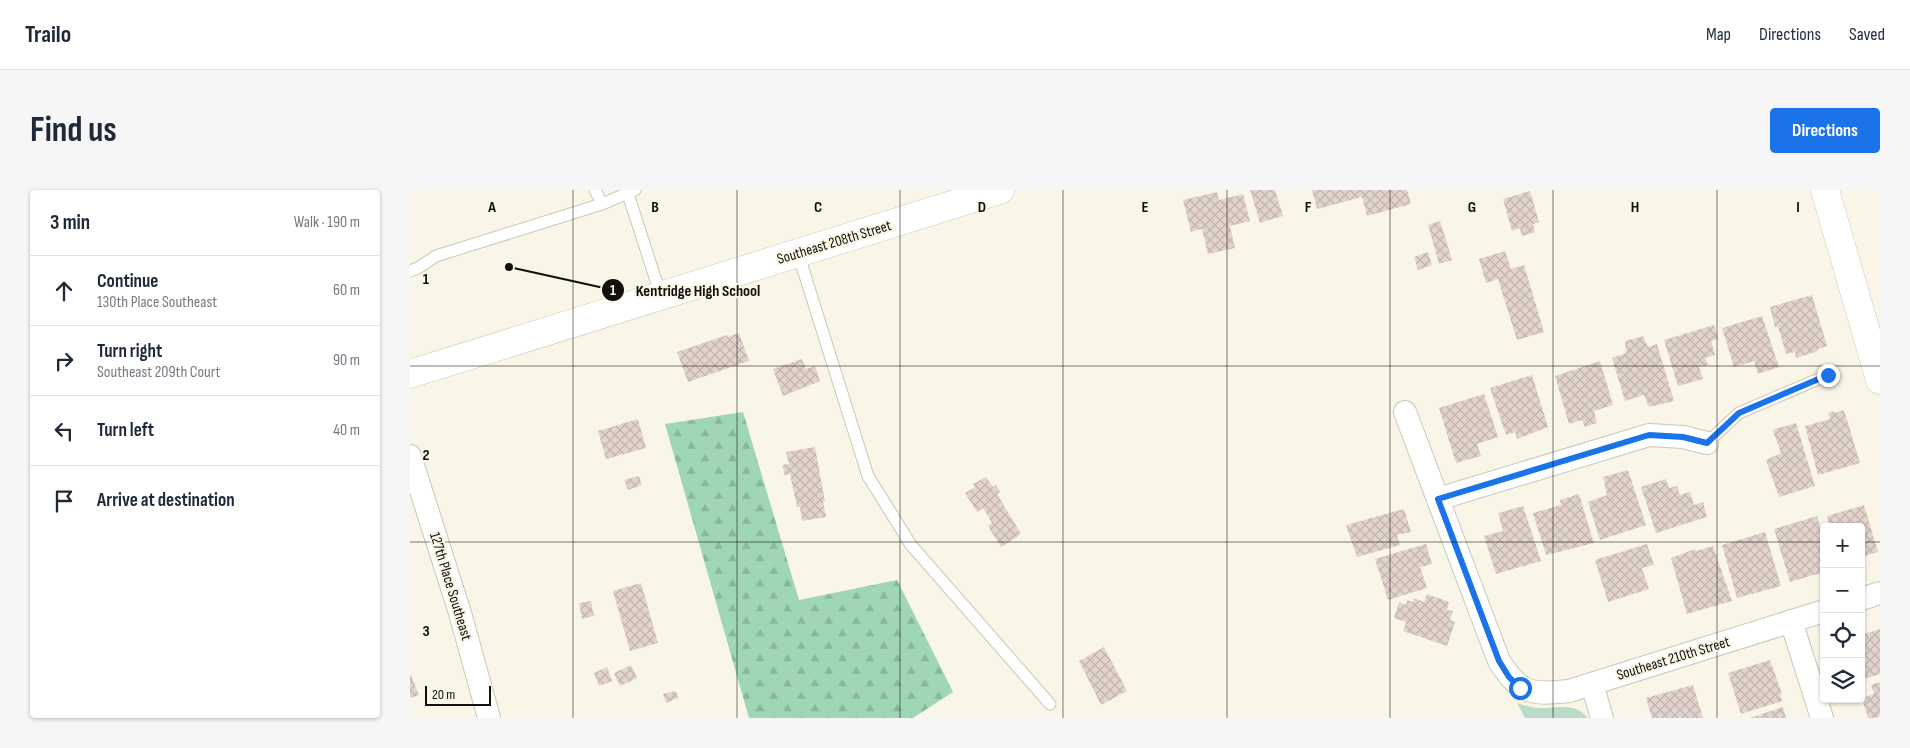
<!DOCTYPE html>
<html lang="en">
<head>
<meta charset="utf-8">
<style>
  body { margin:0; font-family:"Sofia Sans Condensed",sans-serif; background:#f6f6f7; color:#1f2937 }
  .controls { position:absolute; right:15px; bottom:15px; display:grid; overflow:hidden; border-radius:5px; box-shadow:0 1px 4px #0004 }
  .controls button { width:45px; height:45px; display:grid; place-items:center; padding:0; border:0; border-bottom:1px solid #e0e1e3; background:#fff; color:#1f2937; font:25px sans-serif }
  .scale { position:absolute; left:15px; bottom:12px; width:66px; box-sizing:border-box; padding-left:5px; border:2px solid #11100b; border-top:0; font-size:14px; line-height:18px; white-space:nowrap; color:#11100b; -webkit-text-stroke:4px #faf6e7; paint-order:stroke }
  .stop { position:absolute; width:15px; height:15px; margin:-11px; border:4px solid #1a73e8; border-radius:50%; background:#fff }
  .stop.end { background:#1a73e8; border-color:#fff; box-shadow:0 1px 5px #0008 }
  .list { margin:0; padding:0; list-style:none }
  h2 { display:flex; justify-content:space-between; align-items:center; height:65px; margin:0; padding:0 20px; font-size:21px }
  h2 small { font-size:16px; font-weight:400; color:#747a83 }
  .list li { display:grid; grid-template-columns:32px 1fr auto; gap:15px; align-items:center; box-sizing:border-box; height:70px; padding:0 20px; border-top:1px solid #e0e1e3 }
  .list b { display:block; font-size:19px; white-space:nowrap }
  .list p { margin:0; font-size:16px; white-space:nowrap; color:#747a83 }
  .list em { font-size:16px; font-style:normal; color:#747a83 }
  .icon { flex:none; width:28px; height:28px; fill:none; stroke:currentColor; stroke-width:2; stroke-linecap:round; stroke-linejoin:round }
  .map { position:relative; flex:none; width:1470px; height:528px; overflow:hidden; border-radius:5px }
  header { display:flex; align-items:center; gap:30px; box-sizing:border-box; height:70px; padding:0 25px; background:#fff; border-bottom:1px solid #e0e1e3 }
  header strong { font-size:24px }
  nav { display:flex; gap:28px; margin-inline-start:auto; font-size:18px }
  .intro { display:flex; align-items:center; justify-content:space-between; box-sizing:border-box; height:120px; padding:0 30px }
  h1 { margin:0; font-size:35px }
  .button { padding:12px 22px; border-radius:5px; background:#1a73e8; color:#fff; font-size:18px; font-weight:700 }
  main { display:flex; gap:30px; padding:0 30px }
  aside { flex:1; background:#fff; border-radius:5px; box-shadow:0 1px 4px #0004 }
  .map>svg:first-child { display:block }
  .forest { fill:url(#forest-firs) }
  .green { fill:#b8dcc5 }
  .building { fill:url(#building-cross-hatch) }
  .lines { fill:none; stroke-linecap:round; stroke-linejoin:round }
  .service-casing { stroke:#cbc7b9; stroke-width:13 }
  .minor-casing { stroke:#cbc7b9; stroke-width:24 }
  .secondary-casing { stroke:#cbc7b9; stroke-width:29 }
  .service { stroke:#fff; stroke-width:11 }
  .minor { stroke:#fff; stroke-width:22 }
  .secondary { stroke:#fff; stroke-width:28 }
  .route { stroke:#1a73e8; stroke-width:6 }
  .grid { fill:none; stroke:#11100b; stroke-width:1; stroke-opacity:0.55 }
  .labels { text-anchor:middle; stroke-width:4.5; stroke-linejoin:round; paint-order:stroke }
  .street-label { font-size:15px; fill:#11100b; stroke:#faf6e7 }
  .grid-label { font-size:16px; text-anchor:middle; font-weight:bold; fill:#11100b; stroke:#faf6e7; stroke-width:4.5; stroke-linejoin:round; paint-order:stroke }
  .leader { fill:none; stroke:#11100b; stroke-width:2 }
  .callout-dot { fill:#11100b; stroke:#faf6e7; stroke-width:2 }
  .mark-label { font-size:15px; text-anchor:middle; font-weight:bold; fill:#fff }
  .callout-label { font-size:16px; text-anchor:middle; font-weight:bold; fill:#11100b; stroke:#faf6e7; stroke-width:4.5; stroke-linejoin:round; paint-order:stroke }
</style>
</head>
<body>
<header>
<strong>Trailo</strong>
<nav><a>Map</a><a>Directions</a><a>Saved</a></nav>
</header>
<div class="intro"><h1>Find us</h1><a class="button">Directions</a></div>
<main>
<aside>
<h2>3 min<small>Walk · 190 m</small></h2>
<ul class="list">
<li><svg class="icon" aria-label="ahead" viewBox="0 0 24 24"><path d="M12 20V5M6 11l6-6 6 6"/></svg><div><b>Continue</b><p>130th Place Southeast</p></div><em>60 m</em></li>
<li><svg class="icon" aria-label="right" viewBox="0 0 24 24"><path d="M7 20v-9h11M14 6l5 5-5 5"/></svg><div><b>Turn right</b><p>Southeast 209th Court</p></div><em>90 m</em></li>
<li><svg class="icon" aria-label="left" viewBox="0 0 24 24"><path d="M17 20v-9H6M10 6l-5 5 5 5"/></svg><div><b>Turn left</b></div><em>40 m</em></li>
<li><svg class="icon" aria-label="arrive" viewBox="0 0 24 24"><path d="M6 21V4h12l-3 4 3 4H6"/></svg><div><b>Arrive at destination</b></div></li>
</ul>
</aside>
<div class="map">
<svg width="1470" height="528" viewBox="0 0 1470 528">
  <defs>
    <pattern id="forest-firs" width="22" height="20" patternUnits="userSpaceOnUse" patternTransform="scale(1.25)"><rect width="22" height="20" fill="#9fd6b3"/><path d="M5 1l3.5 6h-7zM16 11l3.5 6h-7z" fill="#88b799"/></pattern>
    <pattern id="building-cross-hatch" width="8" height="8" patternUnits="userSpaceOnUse" patternTransform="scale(1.25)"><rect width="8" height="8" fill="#e3d3cd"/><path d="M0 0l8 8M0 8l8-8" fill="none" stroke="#c2b4af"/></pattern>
  </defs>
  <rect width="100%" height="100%" fill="#faf6e7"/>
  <!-- forest -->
  <path class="forest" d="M333 222 389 410 487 390 543 502 503 528H339L255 234Z"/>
  <!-- green -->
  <path class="green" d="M1107 513C1113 515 1120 517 1126 518 1145 519 1164 511 1178 528H1115Z"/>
  <!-- building -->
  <g class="building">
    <path d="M840 0H865L873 26 850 33Z"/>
    <path d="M902 0H997L1001 14 957 26 952 7 907 19Z"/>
    <path d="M1120 1 1129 32 1123 34 1125 42 1112 46 1110 38 1102 41 1093 9Z"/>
    <path d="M807 2 809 10 833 4 840 31 820 36 825 58 798 64 792 39 781 42 773 10Z"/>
    <path d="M1030 31 1042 70 1029 74 1018 35Z"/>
    <path d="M1095 61 1101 79 1114 75 1134 142 1107 150 1088 89 1076 93 1069 69Z"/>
    <path d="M1018 62 1022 75 1008 80 1004 67Z"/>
    <path d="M1402 105 1417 156 1408 159V161L1386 168 1385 162 1376 164 1368 136 1365 137 1360 117Z"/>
    <path d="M1352 126 1369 177 1348 184 1344 171 1324 177 1312 138Z"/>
    <path d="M1304 135 1308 149 1301 151 1305 165 1295 168 1298 175 1289 177 1293 189 1268 196 1254 150Z"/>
    <path d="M329 143 339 171 278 192 267 162 317 145 318 147Z"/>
    <path d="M1233 146 1238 157 1247 154 1264 211 1239 217 1234 205 1215 211 1202 168 1216 163 1215 151Z"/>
    <path d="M392 169 396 179 405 176 410 191 373 206 363 179Z"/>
    <path d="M1190 171 1203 215 1184 221 1187 233 1175 237 1172 230 1159 234 1145 186Z"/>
    <path d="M1122 185 1138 237 1107 249 1105 242 1096 245 1080 198Z"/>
    <path d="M1074 204 1088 247 1067 254 1071 266 1046 273 1029 218Z"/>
    <path d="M1434 220 1450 273 1408 285 1395 236 1420 229 1418 223 1424 221 1425 223Z"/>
    <path d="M228 229 236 258 196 269 188 241Z"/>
    <path d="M1386 233 1405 296 1369 307 1356 270 1371 263 1363 241 1365 239Z"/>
    <path d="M405 257 415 312H413L416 327 392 331 390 317H387L380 284 374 285 373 275 379 274 376 262Z"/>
    <path d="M1218 280 1236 335 1190 350 1178 312 1197 305 1193 287Z"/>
    <path d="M229 286 232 295 218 300 214 290Z"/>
    <path d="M576 287 583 297 586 295 590 302 587 304 611 344 591 357 578 336 582 333 573 318 567 322 555 303 565 297 563 294Z"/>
    <path d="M1256 289 1259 298 1267 296 1270 305 1280 302 1284 315 1293 312 1297 327 1246 343 1231 297Z"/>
    <path d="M1169 304 1184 353 1136 365 1123 323 1151 315 1150 310Z"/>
    <path d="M1454 315 1468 362 1451 367V337H1420L1417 326Z"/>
    <path d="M1113 316 1131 371 1086 384 1074 346 1093 341 1088 323Z"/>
    <path d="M994 319 1001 342 987 345 990 355 947 367 936 335Z"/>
    <path d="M1407 326 1414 348V382L1380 392 1364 339Z"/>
    <path d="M1355 342 1371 396 1327 408 1312 355Z"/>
    <path d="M1016 354 1022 374 1010 377 1017 398 978 410 965 369Z"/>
    <path d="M1237 354 1244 375 1232 378 1239 399 1198 412 1185 370Z"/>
    <path d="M1303 356 1322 411 1277 424 1261 368 1285 359 1286 361Z"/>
    <path d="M231 393 248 453 220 461 203 401Z"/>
    <path d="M1017 404 1039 412 1037 420 1043 421 1040 430 1045 432 1037 456 993 441 996 432 984 428 989 412 996 415 997 410 1003 412 1004 408 1014 412Z"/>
    <path d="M181 411 184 426 172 429 169 413Z"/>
    <path d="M1470 439V484L1451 490V445Z"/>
    <path d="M694 457 717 501 691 515 669 471Z"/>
    <path d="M1360 470 1372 504H1370L1372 511 1331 524 1318 483Z"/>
    <path d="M221 475 227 488 210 496 204 483Z"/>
    <path d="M197 477 202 491 189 496 184 483Z"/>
    <path d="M0 483 9 505 0 508Z"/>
    <path d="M1470 492V528H1458L1452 508 1464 504 1461 495Z"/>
    <path d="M1283 495 1293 528H1242L1236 508Z"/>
    <path d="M266 501 268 508 256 513 253 504Z"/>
    <path d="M1373 517 1376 528H1340Z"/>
  </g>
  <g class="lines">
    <!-- service casing -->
    <g class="service-casing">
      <g id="service">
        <path d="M185 0 192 14"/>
        <path d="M218 4 251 106"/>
        <path d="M388 63 458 286 501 355 640 514"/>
        <path d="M0 81 8 78 26 66 192 14 225 0"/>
        <path d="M1297 253 1329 223 1418 185"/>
      </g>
    </g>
    <!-- minor casing -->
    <g class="minor-casing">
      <g id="minor">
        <path d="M995 222 1089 471C1110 504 1121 505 1159 501L1414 421"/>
        <path d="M0 266 50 423 79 528"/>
        <path d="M1028 309 1239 245 1273 247 1297 253"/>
        <path d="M1451 409 1470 403"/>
        <path d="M1381 431 1412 528"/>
        <path d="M1182 494 1192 528"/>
      </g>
    </g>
    <!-- secondary casing -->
    <g class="secondary-casing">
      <g id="secondary">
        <path d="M1415 0 1470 190"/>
        <path d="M0 184 590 0"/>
      </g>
    </g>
    <!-- service -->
    <use href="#service" class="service"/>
    <!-- minor -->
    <use href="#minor" class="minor"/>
    <!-- secondary -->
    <use href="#secondary" class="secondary"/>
  </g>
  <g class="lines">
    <!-- route -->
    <path class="route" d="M1110 498 1099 487 1089 471 1028 309 1239 245 1273 247 1297 253 1329 223 1418 185"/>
  </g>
  <!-- grid -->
  <path class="grid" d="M163 0V528M327 0V528M490 0V528M653 0V528M817 0V528M980 0V528M1143 0V528M1307 0V528M0 176H1470M0 352H1414M1451 352H1470"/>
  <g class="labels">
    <!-- street labels -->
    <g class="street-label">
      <text transform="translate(424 52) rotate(-17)" y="5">Southeast 208th Street</text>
      <text transform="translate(41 396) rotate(73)" y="5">127th Place Southeast</text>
      <text transform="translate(1263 468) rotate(-17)" y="5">Southeast 210th Street</text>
    </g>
  </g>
  <g class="grid-label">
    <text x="82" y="22">A</text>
    <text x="245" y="22">B</text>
    <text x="408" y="22">C</text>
    <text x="572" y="22">D</text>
    <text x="735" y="22">E</text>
    <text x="898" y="22">F</text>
    <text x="1062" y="22">G</text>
    <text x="1225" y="22">H</text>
    <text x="1388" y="22">I</text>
    <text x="16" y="94">1</text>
    <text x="16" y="270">2</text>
    <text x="16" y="446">3</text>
  </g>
  <!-- callouts -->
  <path class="leader" d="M99 77L203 100"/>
  <g class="callout-dot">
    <circle cx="99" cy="77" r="5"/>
    <circle cx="203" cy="100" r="12"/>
  </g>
  <g class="mark-label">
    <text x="203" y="105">1</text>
  </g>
  <g class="callout-label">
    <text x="288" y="106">Kentridge High School</text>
  </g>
</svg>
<div class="controls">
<button>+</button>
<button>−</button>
<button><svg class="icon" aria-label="locate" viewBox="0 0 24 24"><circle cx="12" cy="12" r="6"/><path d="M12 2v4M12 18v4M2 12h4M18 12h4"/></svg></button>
<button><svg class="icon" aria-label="layers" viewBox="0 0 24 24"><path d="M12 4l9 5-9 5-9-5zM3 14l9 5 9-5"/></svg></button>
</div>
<div class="scale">20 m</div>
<div class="stop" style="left:1110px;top:498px"></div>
<div class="stop end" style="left:1418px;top:185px"></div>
</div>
</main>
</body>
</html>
